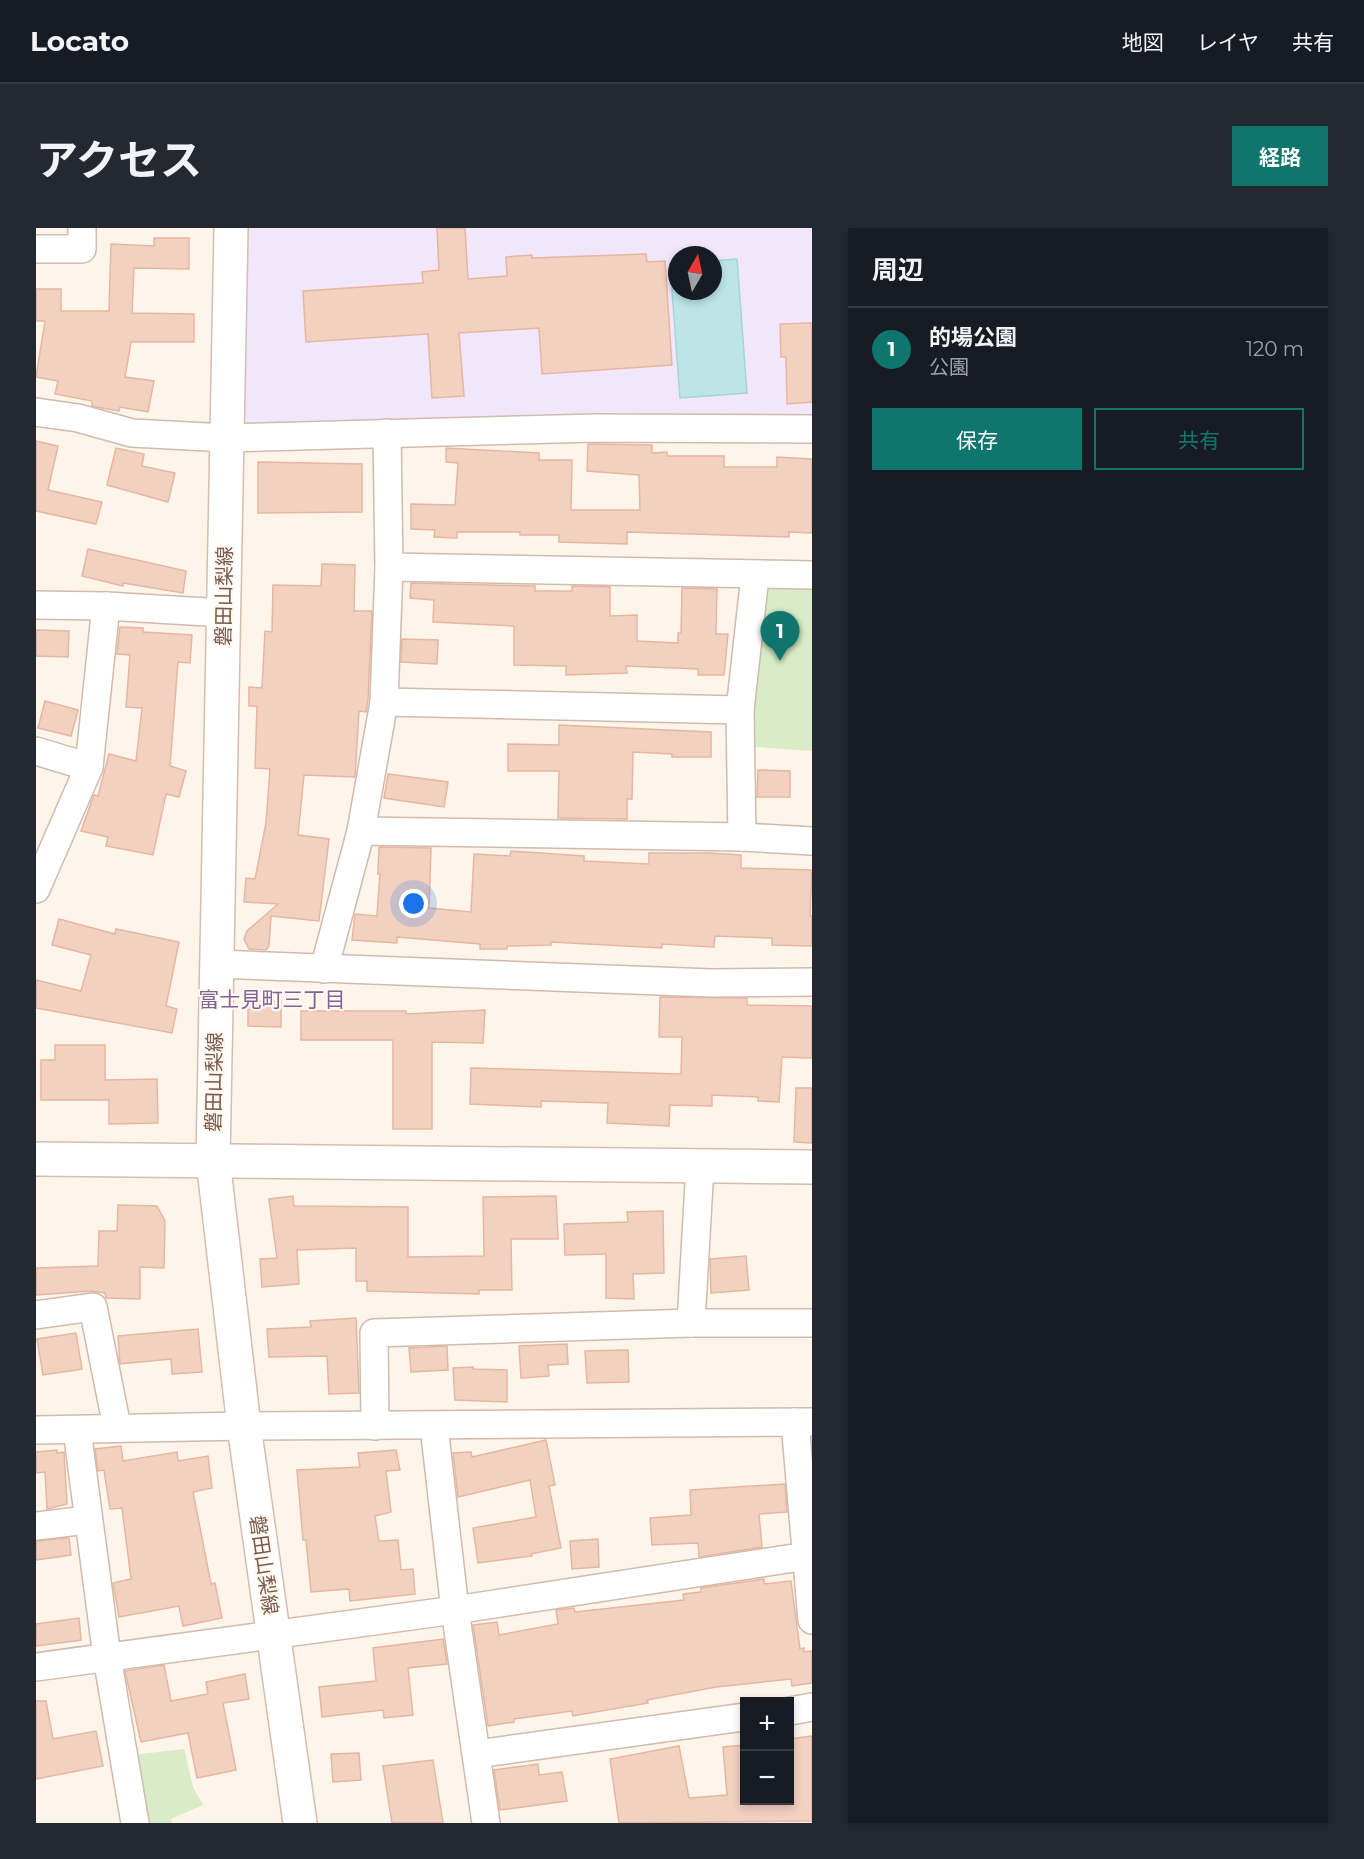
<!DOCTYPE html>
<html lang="ja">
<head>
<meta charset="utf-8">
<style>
  body { margin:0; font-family:Montserrat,"Noto Sans JP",sans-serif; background:#242831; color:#f1f3f6 }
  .controls { position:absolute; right:18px; bottom:18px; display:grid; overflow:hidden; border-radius:0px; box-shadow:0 3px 9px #0003 }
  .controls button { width:54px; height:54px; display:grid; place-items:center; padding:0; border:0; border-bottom:2px solid #363941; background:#171b24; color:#f1f3f6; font:30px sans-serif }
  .compass { position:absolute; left:632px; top:18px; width:54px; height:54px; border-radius:50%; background:#171b24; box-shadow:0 3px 9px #0003; rotate:9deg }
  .you { position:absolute; left:378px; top:676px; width:21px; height:21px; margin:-15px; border:4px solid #fff; border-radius:50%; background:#1a73e8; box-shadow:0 0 0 9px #1a73e833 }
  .badge { display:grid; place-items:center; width:39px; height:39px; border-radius:50%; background:#0f766e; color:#fff; font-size:20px; font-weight:700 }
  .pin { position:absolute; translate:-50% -50px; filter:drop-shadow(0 2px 3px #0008) }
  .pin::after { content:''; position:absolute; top:32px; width:21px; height:18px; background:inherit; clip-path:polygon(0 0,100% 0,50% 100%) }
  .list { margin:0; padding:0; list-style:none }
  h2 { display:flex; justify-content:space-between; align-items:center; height:78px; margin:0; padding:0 24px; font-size:26px }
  h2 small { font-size:20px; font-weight:400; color:#9ea1a6 }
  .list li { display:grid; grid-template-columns:39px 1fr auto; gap:18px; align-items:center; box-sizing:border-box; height:84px; padding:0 24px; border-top:2px solid #363941 }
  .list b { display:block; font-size:22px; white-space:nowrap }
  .list p { margin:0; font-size:20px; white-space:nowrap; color:#9ea1a6 }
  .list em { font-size:20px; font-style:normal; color:#9ea1a6 }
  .actions { display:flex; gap:12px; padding:18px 24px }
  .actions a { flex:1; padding:14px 0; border:2px solid #0f766e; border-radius:0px; text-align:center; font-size:21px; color:#0f766e }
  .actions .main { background:#0f766e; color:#fff }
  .map { position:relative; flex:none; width:776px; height:1595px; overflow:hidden; border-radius:0px }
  header { display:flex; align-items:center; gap:36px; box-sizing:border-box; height:84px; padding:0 30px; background:#171b24; border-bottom:2px solid #363941 }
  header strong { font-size:28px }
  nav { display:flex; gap:33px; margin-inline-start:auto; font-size:21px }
  .intro { display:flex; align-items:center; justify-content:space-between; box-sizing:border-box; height:144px; padding:0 36px }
  h1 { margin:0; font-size:42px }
  .button { padding:15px 27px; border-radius:0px; background:#0f766e; color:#fff; font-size:21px; font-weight:700 }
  main { display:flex; gap:36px; padding:0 36px }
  aside { flex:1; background:#171b24; border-radius:0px; box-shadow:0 3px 9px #0003 }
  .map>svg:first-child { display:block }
  .education { fill:#f1e6fa; fill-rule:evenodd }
  .green { fill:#d9ecc7 }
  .water { fill:#bde5e8; stroke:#a3d5da; stroke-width:1.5 }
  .building { fill:#f3d1c1; stroke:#e6b6a1; stroke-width:1.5 }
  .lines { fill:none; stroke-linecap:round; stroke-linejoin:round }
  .street-casing { stroke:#d0bbae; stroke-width:30 }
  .secondary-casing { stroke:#d6bdae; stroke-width:36 }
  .street { stroke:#fff; stroke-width:27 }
  .secondary { stroke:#fff; stroke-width:33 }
  .labels { text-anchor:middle; stroke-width:4.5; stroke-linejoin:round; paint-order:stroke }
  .street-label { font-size:20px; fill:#79594c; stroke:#fff9f1 }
  .neighbourhood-label { font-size:21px; fill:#816495; stroke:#fff9f1 }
</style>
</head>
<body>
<header>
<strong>Locato</strong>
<nav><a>地図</a><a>レイヤ</a><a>共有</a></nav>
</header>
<div class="intro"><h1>アクセス</h1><a class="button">経路</a></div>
<main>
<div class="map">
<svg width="776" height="1595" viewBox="0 0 776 1595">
  <rect width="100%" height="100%" fill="#fdf4ea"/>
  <!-- education -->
  <path class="education" d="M195 0H776V190L190 210ZM641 27H677V63H641Z"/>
  <!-- green -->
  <g class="green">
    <path d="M776 347V523L705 518 719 348Z"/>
    <path d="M148 1521 157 1559 167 1577 135 1591 136 1595H99L87 1528Z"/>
  </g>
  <!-- water -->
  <path class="water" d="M701 31 711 165 644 170 634 36H641V63H677V33Z"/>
  <!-- building -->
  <g class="building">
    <path d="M401 0H429L432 51 471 48 470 29 496 27V30L610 26 611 34 629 33 636 137 506 146 503 100 423 105 428 168 396 170 392 106 270 114 267 63 387 55 386 44 403 42Z"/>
    <path d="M118 10H153V41L98 40 96 85 158 86V114H95L89 149 118 153 112 184 84 179 83 183 60 179 56 178V173L19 166 22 153 0 149 9 93H0V61H25V83H73L75 16 118 18Z"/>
    <path d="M776 95V174L751 176 750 129H745L744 96Z"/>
    <path d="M0 213 22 218 12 262 66 274 60 296 0 283Z"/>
    <path d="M552 216 616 217V225L631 224V228H688V239H741V229L776 231V305L753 304V309L591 304V316L523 314V307H484V304H421V310L398 309 399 302 375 301V276L419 277 422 235 410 234V220L503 225V232H536L535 282H604L603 247 551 243Z"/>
    <path d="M80 220 108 226 106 238 139 245 132 274 71 257Z"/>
    <path d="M222 234 326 236V284L222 285Z"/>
    <path d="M52 321 150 343 147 365 87 355V358L46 348Z"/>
    <path d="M286 336 319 337 318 383H336L332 472 330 484 323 483 319 549 268 547 262 607 293 611 283 693 235 688 233 718 230 722 213 721 208 711 211 703 242 676 208 674 210 650 219 651 230 595 234 541 219 540 221 478H213V459L226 460 229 403 236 404 237 357 285 358Z"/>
    <path d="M375 355 499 358V363H536V358L574 359V388L601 387V413L642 415V405H645L646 360 681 361 680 406H692L688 447H662V441L590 438 591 445 530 447V438L478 437V398L397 394 398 372 374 370Z"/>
    <path d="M84 399 107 400V404L156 407 154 435 142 434 134 538 150 543 143 569 130 566 117 627 70 618 72 609 45 603 58 567 62 568 73 526 100 533 106 480 90 479 94 427 81 426Z"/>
    <path d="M0 402 33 403 32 429 0 428Z"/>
    <path d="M366 411 402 412 401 436 365 434Z"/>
    <path d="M9 473 42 482 35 508 2 500Z"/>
    <path d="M523 497 675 504V529H636V526L597 524 596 571H591V591L522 590 523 543H472V516L523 517Z"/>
    <path d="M722 542 754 543V569H721Z"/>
    <path d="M352 546 412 554 408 579 348 570Z"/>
    <path d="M343 619 395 620 393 680 435 684 438 626 474 628 475 623 548 628V633L613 636V625H673L705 627V640L776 642 774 688H776V718L736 717V710L679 708 678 719 626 716V720L515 714V717L471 718V721H444V716L361 709V715L316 712 319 686 341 688 344 646H342Z"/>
    <path d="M23 691 79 706 80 701 143 714 130 778 141 781 136 805 0 780V752L45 763 55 727 16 717Z"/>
    <path d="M624 769 711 770V777L776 778V830L746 829 743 874 722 873V869L676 867V878L634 877 633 898 571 895 572 875 505 873V879L434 876 435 840 645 846 646 809H623Z"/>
    <path d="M212 772 245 773V799L212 798Z"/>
    <path d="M449 782 447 815 396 814V901H357V812H265V783H370V786Z"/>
    <path d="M19 817H69V852L121 851 122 895 73 896V872H5V832H19Z"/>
    <path d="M760 860H776V915L758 914Z"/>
    <path d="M257 968 258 978 372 979V1029L448 1028 447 969 520 968 522 1011H475L476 1062H443V1066L331 1063V1053H320V1020L261 1022 263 1056 226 1059 224 1031 241 1030 233 971Z"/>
    <path d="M82 977 121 978 129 993 128 1040 104 1039V1071L70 1070 69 1065 55 1063 0 1067V1040L62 1038 63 1003H81Z"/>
    <path d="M627 983 628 1045 597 1046 598 1071 570 1070V1026L529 1027 528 996 592 994 591 984Z"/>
    <path d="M710 1028 713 1062 675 1065 674 1031Z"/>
    <path d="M320 1090 323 1165 293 1166 291 1128 233 1129 231 1101 275 1099 274 1093Z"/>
    <path d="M162 1101 166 1144 136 1146 135 1131 84 1136 82 1108Z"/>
    <path d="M40 1105 46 1141 7 1147 1 1111Z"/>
    <path d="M531 1116 532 1136 512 1137 513 1148 485 1150 483 1118Z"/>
    <path d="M411 1118 412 1142 375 1144 373 1120Z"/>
    <path d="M592 1122 593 1154 551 1155 549 1123Z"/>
    <path d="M437 1139V1141L471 1142V1174L419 1172 417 1140Z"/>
    <path d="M510 1212 519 1257 513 1258 525 1320 495 1326 496 1328 442 1335 437 1300 500 1289 494 1252 422 1269 417 1225 435 1224 436 1229Z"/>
    <path d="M85 1218 87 1233 141 1224 142 1233 172 1228 176 1260 157 1264 175 1356 179 1355 186 1390 147 1398 143 1378 83 1389 77 1355 95 1351 86 1280 74 1281 68 1242 62 1243 59 1221Z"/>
    <path d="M21 1222V1225L28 1224 31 1276 11 1281 9 1244 0 1245V1224Z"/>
    <path d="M360 1222 364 1242 350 1243 355 1284 339 1288 343 1313 362 1312 365 1342 377 1341 379 1366 314 1373 313 1361 275 1364 270 1312H267L261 1242 324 1239 322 1225Z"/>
    <path d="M749 1256 751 1284 723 1286 726 1319 663 1329 662 1315 616 1317 614 1290 655 1287 654 1262Z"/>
    <path d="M33 1310 35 1327 0 1332V1313Z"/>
    <path d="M562 1311 563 1339 536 1341 534 1313Z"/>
    <path d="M728 1351V1356L755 1353 764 1421 768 1420V1424L776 1423V1455L756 1458 755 1451 680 1459 611 1472 612 1475 537 1488 536 1483 478 1491V1494L452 1498 437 1397 461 1394 463 1407 522 1396 520 1382 538 1380 539 1384 648 1372 647 1366 665 1364V1360Z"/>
    <path d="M43 1390 45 1412 0 1418V1396Z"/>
    <path d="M407 1411 411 1436 372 1440 377 1487 348 1490 347 1482 286 1489 283 1459 340 1453 337 1420Z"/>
    <path d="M128 1437 135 1473 172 1466 170 1454 209 1446 213 1471 187 1475 200 1542 161 1550 152 1505 105 1514 89 1443Z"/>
    <path d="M0 1473H10L17 1511 60 1503 67 1538 0 1551Z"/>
    <path d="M776 1508V1593L583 1595 574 1531 643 1518 653 1570 691 1567 687 1519 708 1517V1572H753V1511Z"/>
    <path d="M323 1525 325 1552 297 1554 295 1526Z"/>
    <path d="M397 1532 407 1595H356L347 1538Z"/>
    <path d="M502 1536 503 1547 526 1544 531 1573 464 1582 458 1542Z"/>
  </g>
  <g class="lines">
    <!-- street casing -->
    <g class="street-casing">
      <g id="street">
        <path d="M0 21H46V0"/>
        <path d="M0 184 42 190 96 205 190 210 559 200 776 201"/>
        <path d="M353 339 776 347"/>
        <path d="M0 377 70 378"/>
        <path d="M348 474 704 482"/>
        <path d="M0 523 53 539"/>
        <path d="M325 603 706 609 776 613"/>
        <path d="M706 609 704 482 719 348"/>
        <path d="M0 661 53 539 70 378 188 385"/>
        <path d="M180 736 675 755 776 754"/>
        <path d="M288 741 325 603 348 474 353 339 351 205"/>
        <path d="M664 938 655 1095H776"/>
        <path d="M0 1087 57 1079 81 1199"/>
        <path d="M759 1194 776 1392"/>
        <path d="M339 1198 338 1105 655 1095"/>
        <path d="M398 1198 419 1382 450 1595"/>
        <path d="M0 1202 208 1198 776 1194"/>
        <path d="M41 1202 71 1429 99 1595"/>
        <path d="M0 1298 51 1292"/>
        <path d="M0 1439 419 1382 771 1328"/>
        <path d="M754 1483 776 1479"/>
        <path d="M441 1526 708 1489"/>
      </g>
    </g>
    <!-- secondary casing -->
    <g class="secondary-casing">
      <g id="secondary">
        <path d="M195 0 177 932 208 1198 264 1595"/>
        <path d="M0 931 776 939"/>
      </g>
    </g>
    <!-- street -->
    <use href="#street" class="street"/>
    <!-- secondary -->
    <use href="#secondary" class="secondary"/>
  </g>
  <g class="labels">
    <!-- street labels -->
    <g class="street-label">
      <text transform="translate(188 368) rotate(-89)" y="7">磐田山梨線</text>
      <text transform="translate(178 854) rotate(-89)" y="7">磐田山梨線</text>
      <text transform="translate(228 1337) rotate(82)" y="7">磐田山梨線</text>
    </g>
    <!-- neighbourhood labels -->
    <g class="neighbourhood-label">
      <text x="236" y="779">富士見町三丁目</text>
    </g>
  </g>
</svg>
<div class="controls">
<button>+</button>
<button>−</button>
</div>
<svg class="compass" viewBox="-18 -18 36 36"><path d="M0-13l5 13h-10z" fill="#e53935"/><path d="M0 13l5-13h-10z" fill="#9ea1a6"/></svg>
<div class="you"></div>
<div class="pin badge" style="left:744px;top:433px">1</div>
</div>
<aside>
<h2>周辺<small></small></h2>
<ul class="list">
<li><span class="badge">1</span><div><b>的場公園</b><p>公園</p></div><em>120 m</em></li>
</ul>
<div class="actions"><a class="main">保存</a><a>共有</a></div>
</aside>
</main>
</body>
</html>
